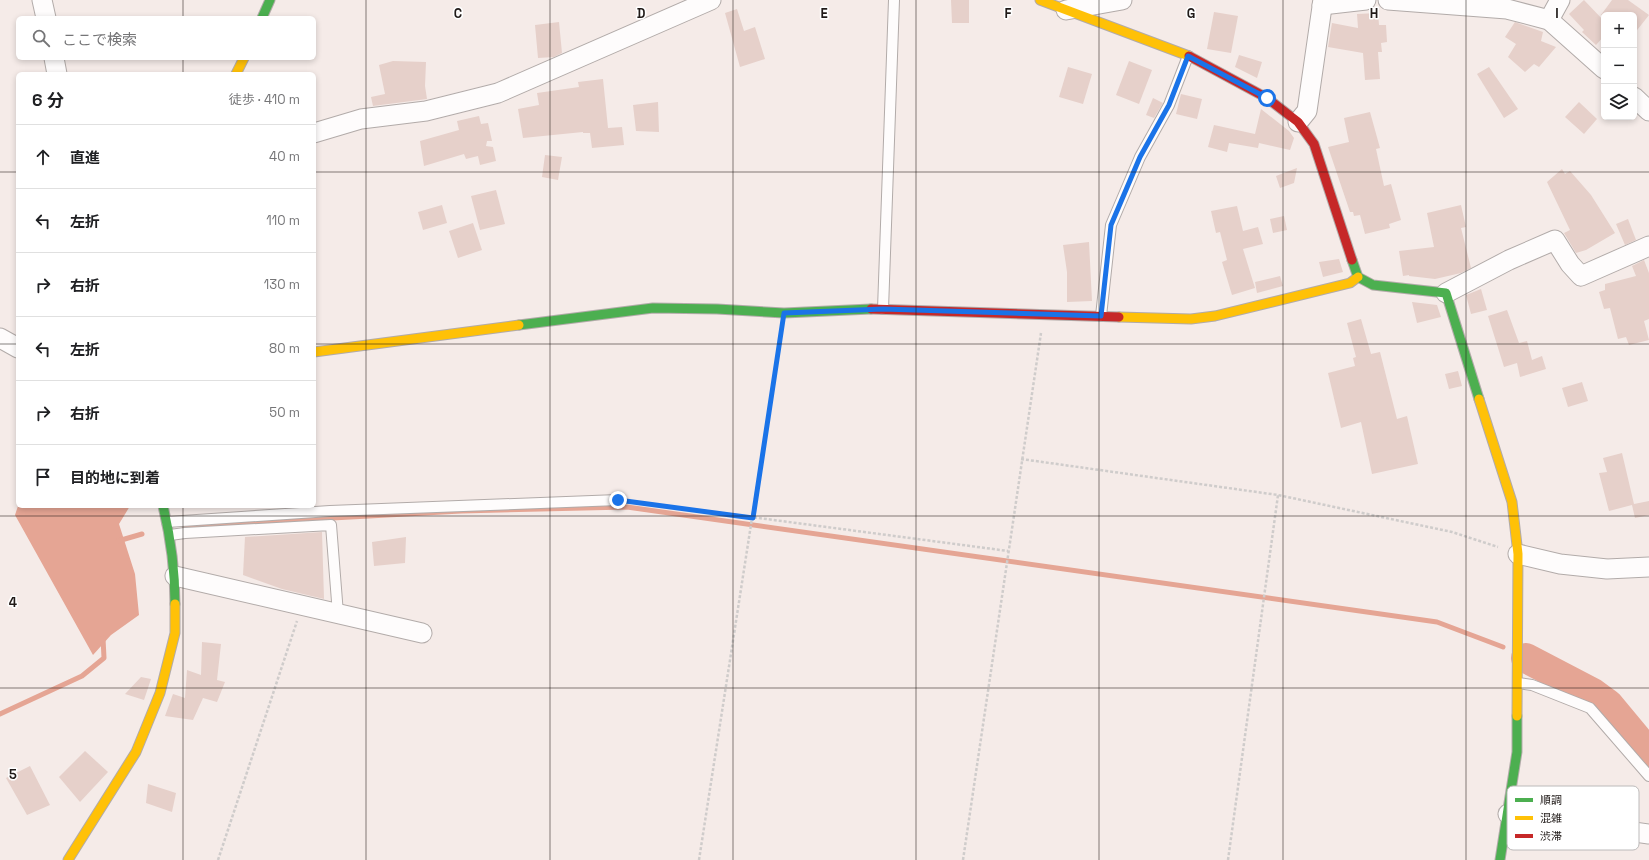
<!DOCTYPE html>
<html lang="ja">
<head>
<meta charset="utf-8">
<style>
  body { margin:0; font-family:"Space Grotesk","Noto Sans JP",sans-serif; background:#f6f6f6; color:#202124 }
  .controls { position:absolute; right:12px; top:12px; display:grid; overflow:hidden; border-radius:6px; box-shadow:0 2px 6px #0003 }
  .controls button { width:36px; height:36px; display:grid; place-items:center; padding:0; border:0; border-bottom:1px solid #e0e0e0; background:#fff; color:#202124; font:20px sans-serif }
  .stop { position:absolute; width:12px; height:12px; margin:-9px; border:3px solid #1a73e8; border-radius:50%; background:#fff }
  .stop.end { background:#1a73e8; border-color:#fff; box-shadow:0 1px 4px #0008 }
  .list { margin:0; padding:0; list-style:none }
  h2 { display:flex; justify-content:space-between; align-items:center; height:52px; margin:0; padding:0 16px; font-size:17px }
  h2 small { font-size:13px; font-weight:400; color:#757577 }
  .list li { display:grid; grid-template-columns:26px 1fr auto; gap:12px; align-items:center; box-sizing:border-box; height:64px; padding:0 16px; border-top:1px solid #e0e0e0 }
  .list b { display:block; font-size:15px; white-space:nowrap }
  .list em { font-size:13px; font-style:normal; color:#757577 }
  .icon { flex:none; width:22px; height:22px; fill:none; stroke:currentColor; stroke-width:2; stroke-linecap:round; stroke-linejoin:round }
  .map { position:relative; flex:none; width:1649px; height:860px; overflow:hidden }
  .search { position:absolute; background:#fff; box-shadow:0 2px 6px #0003; left:16px; top:16px; width:300px; height:44px; display:flex; align-items:center; gap:10px; box-sizing:border-box; padding:0 14px; border-radius:6px; color:#757577; font-size:15px }
  .panel { position:absolute; background:#fff; box-shadow:0 2px 6px #0003; left:16px; top:72px; width:300px; height:436px; border-radius:6px }
  .map>svg:first-child { display:block }
  .water { fill:#e5a594 }
  .lines { fill:none; stroke-linecap:round; stroke-linejoin:round }
  .stream { stroke:#e5a594; stroke-width:5 }
  .river { stroke:#e5a594; stroke-width:30 }
  .building { fill:#e6d0ca }
  .lane-casing { stroke:#b2aba9; stroke-width:12 }
  .street-casing { stroke:#b2aba9; stroke-width:21 }
  .fast-casing { stroke:#b2aba9; stroke-width:11 }
  .slow-casing { stroke:#b2aba9; stroke-width:11 }
  .jam-casing { stroke:#b2aba9; stroke-width:11 }
  .path { stroke:#cfcccb; stroke-width:2.5; stroke-dasharray:3 2; stroke-linecap:butt }
  .lane { stroke:#fefcfc; stroke-width:10 }
  .street { stroke:#fefcfc; stroke-width:19 }
  .fast { stroke:#4caf50; stroke-width:9 }
  .slow { stroke:#ffc107; stroke-width:9 }
  .jam { stroke:#c62828; stroke-width:9 }
  .route { stroke:#1a73e8; stroke-width:5 }
  .grid { fill:none; stroke:#201a18; stroke-width:1; stroke-opacity:0.55 }
  .key { fill:#fff; stroke:#bcbaba; stroke-width:1 }
  .key-label { font-size:11px; fill:#201a18 }
  .grid-label { font-size:13px; text-anchor:middle; font-weight:bold; fill:#201a18; stroke:#fff; stroke-width:3; stroke-linejoin:round; paint-order:stroke }
</style>
</head>
<body>
<div class="map">
<svg width="1649" height="860" viewBox="0 0 1649 860">
  <rect width="100%" height="100%" fill="#f5ebe8"/>
  <!-- water -->
  <path class="water" d="M18 506H130L119 524 135 574 139 615 111 635 93 655 15 515Z"/>
  <g class="lines">
    <!-- stream -->
    <g class="stream">
      <path d="M184 526 461 511 627 507 1437 622 1503 647"/>
      <path d="M118 541 142 534"/>
      <path d="M0 714 82 676 104 658 103 638"/>
    </g>
    <!-- river -->
    <path class="river" d="M1526 658 1593 693 1608 704 1649 753"/>
  </g>
  <!-- building -->
  <g class="building">
    <path d="M951 0H969V23H952Z"/>
    <path d="M1584 0 1604 21V36L1596 45 1582 32 1584 30 1569 14Z"/>
    <path d="M1612 0H1628L1649 15 1634 34V15H1601Z"/>
    <path d="M737 9 744 31 755 27 765 59 740 67 725 13Z"/>
    <path d="M1214 12 1238 16 1231 53 1207 49Z"/>
    <path d="M1378 13 1379 25H1386L1387 42 1381 43 1382 52H1378L1380 79 1365 80 1363 53 1328 47 1332 23 1358 28 1357 14Z"/>
    <path d="M559 22 562 53 554 57 538 58 535 25Z"/>
    <path d="M1515 22 1543 32 1541 41 1556 47 1539 67 1534 64 1525 72 1508 57 1516 44 1505 37Z"/>
    <path d="M1239 55 1262 62 1257 78 1235 67Z"/>
    <path d="M393 61 426 62 425 86 427 99 373 106 371 97 385 94 379 65Z"/>
    <path d="M1129 61 1152 70 1139 104 1116 95Z"/>
    <path d="M1068 67 1092 74 1083 104 1059 97Z"/>
    <path d="M1489 67 1518 109 1504 118 1477 74Z"/>
    <path d="M603 79 608 128 622 127 624 145 592 148 590 133H583V132L523 138 518 109 539 105 537 93 579 87 578 82Z"/>
    <path d="M1181 94 1202 99 1197 119 1176 114Z"/>
    <path d="M1153 98 1163 103 1154 118 1146 115Z"/>
    <path d="M658 102 659 132 636 131 633 105Z"/>
    <path d="M1579 102 1597 119 1584 134 1565 117Z"/>
    <path d="M1261 109 1289 131 1294 138 1290 150 1259 143 1258 148 1229 143 1227 152 1208 147 1214 125 1255 134Z"/>
    <path d="M1370 112 1380 148 1376 149 1384 186 1391 184 1401 220 1389 224 1390 228 1365 234 1360 215 1354 216 1353 212H1350L1328 147 1349 142 1344 118Z"/>
    <path d="M479 116 481 124 488 123 492 141H487L486 146 493 147 496 161 480 165 478 156 466 159 464 154 424 166 420 141 459 130 457 121Z"/>
    <path d="M545 155 562 157 558 180 542 177Z"/>
    <path d="M1297 168 1294 183 1280 188 1276 176Z"/>
    <path d="M1562 169 1565 174 1570 171 1591 195 1615 233 1586 250 1576 253 1564 233 1570 230 1547 182Z"/>
    <path d="M496 190 505 224 480 230 471 196Z"/>
    <path d="M442 205 447 223 423 230 418 212Z"/>
    <path d="M1461 205 1466 227 1461 228 1471 268 1461 273 1435 279 1409 276V275L1403 276 1399 251 1434 247 1427 213Z"/>
    <path d="M1237 206 1243 231 1258 227 1263 244 1243 249 1255 288 1232 295 1222 262 1227 260 1220 232 1216 233 1211 211Z"/>
    <path d="M1284 216 1287 230 1273 233 1270 219Z"/>
    <path d="M1628 219 1636 240 1625 245 1616 224Z"/>
    <path d="M473 223 482 250 458 258 449 231Z"/>
    <path d="M1089 242 1092 301 1067 302V272L1063 245Z"/>
    <path d="M1339 259 1343 272 1323 277 1319 262Z"/>
    <path d="M1644 260 1649 273V319L1644 321 1649 340 1629 345 1626 337 1618 339 1610 308 1604 309 1599 292 1605 290V284L1636 276 1632 266Z"/>
    <path d="M1280 276 1283 286 1257 293 1255 282Z"/>
    <path d="M1481 289 1487 310 1471 314 1466 295Z"/>
    <path d="M1412 302 1437 305 1441 317 1417 323Z"/>
    <path d="M1507 310 1519 343 1527 341 1532 360 1542 356 1546 369 1520 377 1517 363 1504 367 1488 316Z"/>
    <path d="M1361 319 1371 354 1380 352 1397 419 1407 416 1418 464 1372 474 1361 422 1341 428 1328 373 1355 366 1353 358 1356 357 1347 323Z"/>
    <path d="M1458 371 1462 386 1449 389 1445 374Z"/>
    <path d="M1582 382 1588 401 1568 407 1562 388Z"/>
    <path d="M1622 453 1634 504 1649 501V515L1635 518 1632 505 1609 511 1599 473 1607 472 1603 458Z"/>
    <path d="M322 532 324 599 282 589 243 575 245 537Z"/>
    <path d="M406 537 405 563 374 566 372 542Z"/>
    <path d="M202 642 221 644 217 680 225 682 217 702 203 698 193 720 165 716 173 694 185 698 187 670 201 675Z"/>
    <path d="M141 677 151 679 144 700 125 694Z"/>
    <path d="M85 751 108 772 80 802 59 777Z"/>
    <path d="M30 766 50 805 27 815 6 778Z"/>
    <path d="M148 784 176 793 172 812 146 803Z"/>
  </g>
  <g class="lines">
    <!-- lane casing -->
    <g class="lane-casing">
      <g id="lane">
        <path d="M883 309 894 0"/>
        <path d="M1101 316 1111 225 1140 157 1169 105 1188 56"/>
        <path d="M167 522 330 511 618 500"/>
        <path d="M170 535 185 533 331 525 338 614"/>
        <path d="M1518 683 1532 685 1590 708 1649 776"/>
      </g>
    </g>
    <!-- street casing -->
    <g class="street-casing">
      <g id="street">
        <path d="M42 0 46 18"/>
        <path d="M1388 0 1507 9 1549 20 1604 69"/>
        <path d="M1322 5 1366 0"/>
        <path d="M1066 10 1122 0"/>
        <path d="M1549 20 1560 0"/>
        <path d="M54 58 57 74"/>
        <path d="M1634 97 1649 111"/>
        <path d="M1298 122 1307 111 1323 0"/>
        <path d="M314 133 361 119 426 111 498 93 711 0"/>
        <path d="M1446 293 1509 260 1555 240 1570 264 1581 276 1649 246"/>
        <path d="M0 338 18 348"/>
        <path d="M1518 554 1560 564 1607 569 1649 567"/>
        <path d="M175 576 422 633"/>
        <path d="M1508 814 1649 834"/>
      </g>
    </g>
    <!-- fast casing -->
    <g class="fast-casing">
      <g id="fast">
        <path d="M262 18 270 0"/>
        <path d="M1352 260 1358 277 1373 285 1446 293 1479 399"/>
        <path d="M519 325 653 308 717 309 784 313 871 309"/>
        <path d="M163 506C171 539 175 570 175 604"/>
        <path d="M1500 860 1517 752V716"/>
      </g>
    </g>
    <!-- slow casing -->
    <g class="slow-casing">
      <g id="slow">
        <path d="M1040 0 1189 56"/>
        <path d="M236 74 244 58"/>
        <path d="M1119 317 1191 319 1215 316 1350 283 1358 277"/>
        <path d="M314 352 519 325"/>
        <path d="M1479 399 1512 502 1518 554 1517 716"/>
        <path d="M68 860 136 752 160 693 175 633V604"/>
      </g>
    </g>
    <!-- jam casing -->
    <g class="jam-casing">
      <g id="jam">
        <path d="M1189 56 1267 98 1298 122 1314 144 1352 260"/>
        <path d="M871 309 1119 317"/>
      </g>
    </g>
    <!-- path -->
    <g class="path">
      <path d="M1021 459 1278 495 1452 532 1498 547"/>
      <path d="M630 501 1008 551"/>
      <path d="M218 860 297 621"/>
      <path d="M699 860 781 331"/>
      <path d="M963 860 1041 333"/>
      <path d="M1228 860 1278 495"/>
    </g>
    <!-- lane -->
    <use href="#lane" class="lane"/>
    <!-- street -->
    <use href="#street" class="street"/>
    <!-- fast -->
    <use href="#fast" class="fast"/>
    <!-- slow -->
    <use href="#slow" class="slow"/>
    <!-- jam -->
    <use href="#jam" class="jam"/>
  </g>
  <g class="lines">
    <!-- route -->
    <path class="route" d="M618 500 753 518 784 313 883 309 1101 316 1111 225 1140 157 1169 105 1188 56 1267 98"/>
  </g>
  <!-- grid -->
  <path class="grid" d="M183 0V18M366 0V860M550 0V860M733 0V860M916 0V860M1099 0V860M1283 0V860M1466 0V860M183 58V74M0 172H18M314 172H1649M0 344H18M314 344H1649M183 506V860M0 516H1649M0 688H1649"/>
  <!-- legend -->
  <rect x="1507" y="786" width="132" height="64" rx="6" class="key"/>
  <rect x="1515" y="798" width="18" height="4" fill="#4caf50"/>
  <rect x="1515" y="816" width="18" height="4" fill="#ffc107"/>
  <rect x="1515" y="834" width="18" height="4" fill="#c62828"/>
  <g class="key-label">
    <text x="1540" y="804">順調</text>
    <text x="1540" y="822">混雑</text>
    <text x="1540" y="840">渋滞</text>
  </g>
  <g class="grid-label">
    <text x="458" y="18">C</text>
    <text x="641" y="18">D</text>
    <text x="824" y="18">E</text>
    <text x="1008" y="18">F</text>
    <text x="1191" y="18">G</text>
    <text x="1374" y="18">H</text>
    <text x="1557" y="18">I</text>
    <text x="13" y="607">4</text>
    <text x="13" y="779">5</text>
  </g>
</svg>
<div class="controls">
<button>+</button>
<button>−</button>
<button><svg class="icon" aria-label="layers" viewBox="0 0 24 24"><path d="M12 4l9 5-9 5-9-5zM3 14l9 5 9-5"/></svg></button>
</div>
<div class="stop" style="left:1267px;top:98px"></div>
<div class="stop end" style="left:618px;top:500px"></div>
<div class="search"><svg class="icon" aria-label="search" viewBox="0 0 24 24"><circle cx="10" cy="10" r="6"/><path d="M15 15l6 6"/></svg>ここで検索</div>
<section class="panel">
<h2>6 分<small>徒歩 · 410 m</small></h2>
<ul class="list">
<li><svg class="icon" aria-label="ahead" viewBox="0 0 24 24"><path d="M12 20V5M6 11l6-6 6 6"/></svg><div><b>直進</b></div><em>40 m</em></li>
<li><svg class="icon" aria-label="left" viewBox="0 0 24 24"><path d="M17 20v-9H6M10 6l-5 5 5 5"/></svg><div><b>左折</b></div><em>110 m</em></li>
<li><svg class="icon" aria-label="right" viewBox="0 0 24 24"><path d="M7 20v-9h11M14 6l5 5-5 5"/></svg><div><b>右折</b></div><em>130 m</em></li>
<li><svg class="icon" aria-label="left" viewBox="0 0 24 24"><path d="M17 20v-9H6M10 6l-5 5 5 5"/></svg><div><b>左折</b></div><em>80 m</em></li>
<li><svg class="icon" aria-label="right" viewBox="0 0 24 24"><path d="M7 20v-9h11M14 6l5 5-5 5"/></svg><div><b>右折</b></div><em>50 m</em></li>
<li><svg class="icon" aria-label="arrive" viewBox="0 0 24 24"><path d="M6 21V4h12l-3 4 3 4H6"/></svg><div><b>目的地に到着</b></div></li>
</ul>
</section>
</div>
</body>
</html>
